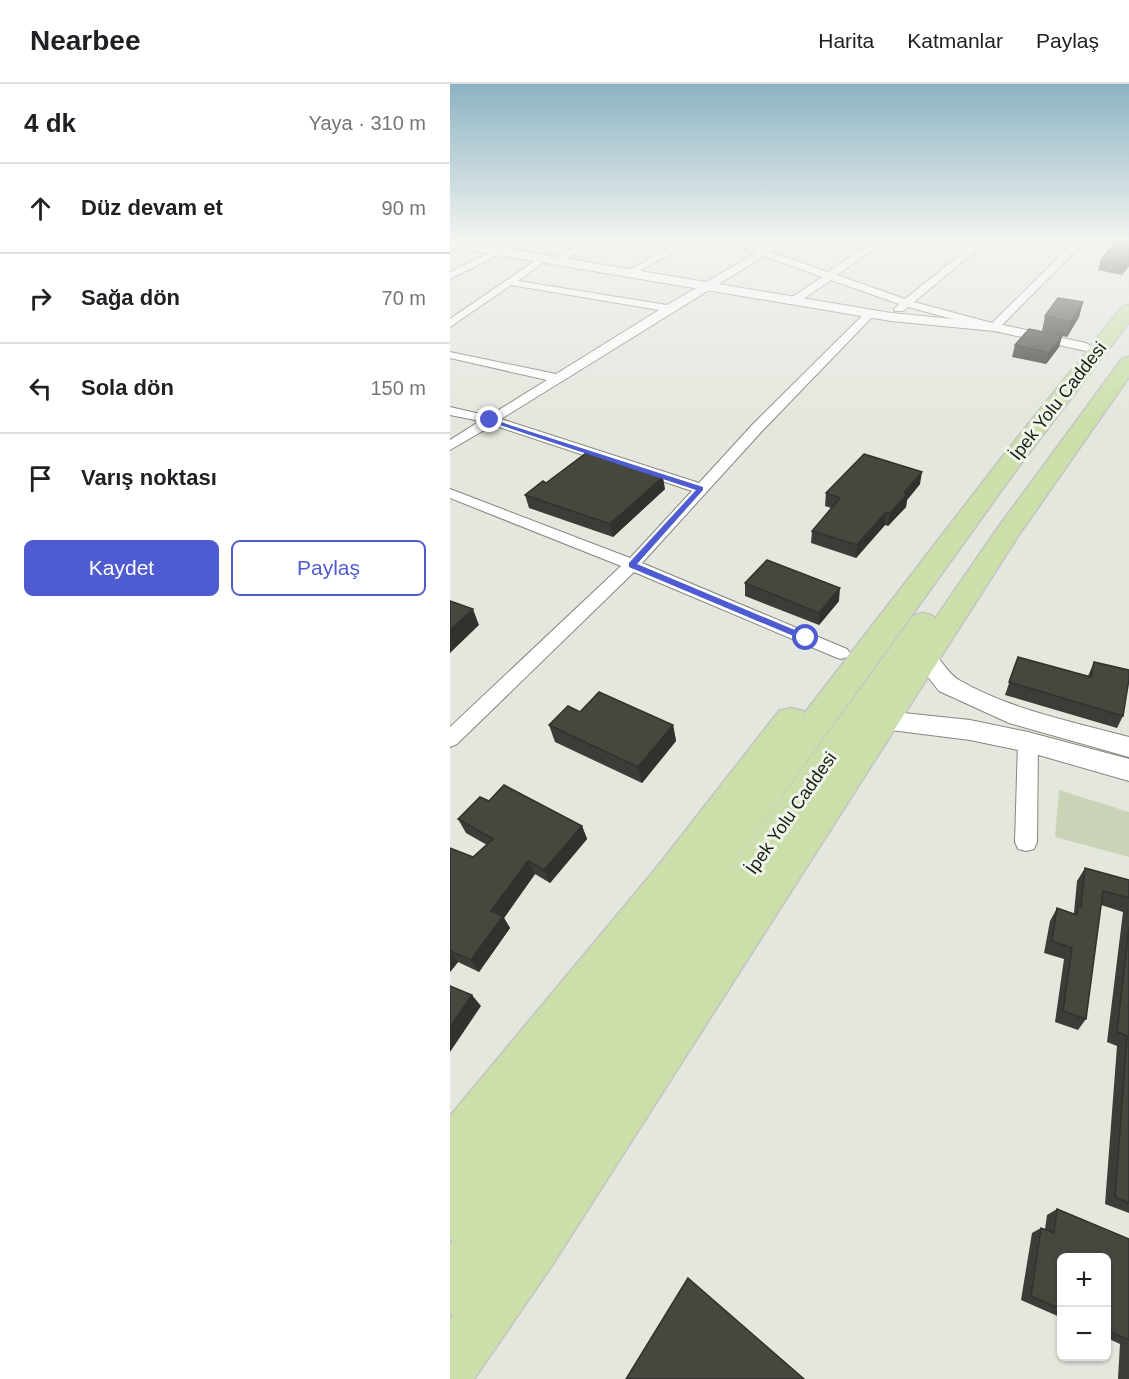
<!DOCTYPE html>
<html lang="tr">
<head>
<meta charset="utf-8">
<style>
  body { margin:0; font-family:Helvetica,sans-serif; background:#f6f6f6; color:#202124 }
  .controls { position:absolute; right:18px; bottom:18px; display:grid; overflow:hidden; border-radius:9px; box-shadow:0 2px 4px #0004 }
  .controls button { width:54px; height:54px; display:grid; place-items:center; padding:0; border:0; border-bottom:2px solid #e0e0e0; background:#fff; color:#202124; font:30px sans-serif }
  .stop { position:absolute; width:18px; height:18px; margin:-14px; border:4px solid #4e5bd1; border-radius:50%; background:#fff }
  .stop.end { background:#4e5bd1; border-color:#fff; box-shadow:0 2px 6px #0008 }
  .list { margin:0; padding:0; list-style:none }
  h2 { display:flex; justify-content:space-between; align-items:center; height:78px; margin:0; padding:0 24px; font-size:26px }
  h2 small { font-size:20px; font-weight:400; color:#757577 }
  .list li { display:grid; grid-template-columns:39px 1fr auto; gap:18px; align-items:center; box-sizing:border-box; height:90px; padding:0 24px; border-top:2px solid #e0e0e0 }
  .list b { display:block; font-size:22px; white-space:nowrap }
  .list em { font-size:20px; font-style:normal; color:#757577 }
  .actions { display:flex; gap:12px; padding:18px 24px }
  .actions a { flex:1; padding:14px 0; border:2px solid #4e5bd1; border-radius:9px; text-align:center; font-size:21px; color:#4e5bd1 }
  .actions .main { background:#4e5bd1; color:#fff }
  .icon { flex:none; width:33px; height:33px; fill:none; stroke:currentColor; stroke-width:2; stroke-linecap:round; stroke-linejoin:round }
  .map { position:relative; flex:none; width:679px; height:1295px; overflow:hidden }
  header { display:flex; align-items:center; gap:36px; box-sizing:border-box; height:84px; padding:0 30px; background:#fff; border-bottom:2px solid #e0e0e0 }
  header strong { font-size:28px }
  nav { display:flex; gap:33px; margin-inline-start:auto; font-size:21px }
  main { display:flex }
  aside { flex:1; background:#fff }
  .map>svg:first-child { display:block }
  .green { fill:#c9d4b6 }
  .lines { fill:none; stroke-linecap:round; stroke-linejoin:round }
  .minor-casing { stroke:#83877d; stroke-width:2 }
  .tertiary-casing { stroke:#83877d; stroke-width:2 }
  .trunk-casing { stroke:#c3c4c3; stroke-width:3 }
  .minor { fill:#fff; fill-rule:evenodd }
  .tertiary { fill:#fff; fill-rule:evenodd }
  .trunk { fill:#ccdfaa; fill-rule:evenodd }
  .wall { fill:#3b3e36 }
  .shaded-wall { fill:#30322c }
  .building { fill:#45483f; stroke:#30322c; stroke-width:1.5 }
  .route { fill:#4e5bd1 }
  .labels { text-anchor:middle; stroke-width:6; stroke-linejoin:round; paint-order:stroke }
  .street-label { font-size:18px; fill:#1a1c18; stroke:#f0f5ea }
</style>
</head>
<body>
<header>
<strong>Nearbee</strong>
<nav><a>Harita</a><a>Katmanlar</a><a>Paylaş</a></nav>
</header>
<main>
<aside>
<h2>4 dk<small>Yaya · 310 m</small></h2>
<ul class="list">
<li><svg class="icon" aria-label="ahead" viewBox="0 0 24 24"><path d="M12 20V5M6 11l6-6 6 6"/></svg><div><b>Düz devam et</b></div><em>90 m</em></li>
<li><svg class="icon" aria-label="right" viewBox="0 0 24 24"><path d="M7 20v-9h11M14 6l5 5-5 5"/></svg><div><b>Sağa dön</b></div><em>70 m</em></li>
<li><svg class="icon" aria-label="left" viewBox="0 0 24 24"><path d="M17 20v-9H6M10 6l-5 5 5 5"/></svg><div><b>Sola dön</b></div><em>150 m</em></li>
<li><svg class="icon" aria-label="arrive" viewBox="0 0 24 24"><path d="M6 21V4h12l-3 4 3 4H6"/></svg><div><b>Varış noktası</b></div></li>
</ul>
<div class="actions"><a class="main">Kaydet</a><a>Paylaş</a></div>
</aside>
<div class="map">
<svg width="679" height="1295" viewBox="0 0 679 1295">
  <rect width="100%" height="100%" fill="#e3e7dd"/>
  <!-- green -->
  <path class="green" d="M609 706 679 728V773L605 753Z"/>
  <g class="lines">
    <!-- minor casing -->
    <g class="minor-casing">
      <g id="minor">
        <path d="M10 155H22L0 167V160Z"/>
        <path d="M68 155H80L0 195V188Z"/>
        <path d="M142 155H154L107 179 99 177Z"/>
        <path d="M233 155H244L183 191 175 189Z"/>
        <path d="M272 155H286L313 165 329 155H340L321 168 378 188 426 155H437L387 191 455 215 530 155H540L464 218 542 239 627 155H637L548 245 544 246 458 223 453 227H445L444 225 449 220 381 196 346 220H338V216L372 193 314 172 51 335 249 399 303 340 416 228 420 227 425 230 313 346 192 479 397 565 400 569 397 573 391 575 385 573 184 488 7 660 0 663V643L171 482 0 414V405L180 474 242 407 43 341 0 366V356L30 337 0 331V323L39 332 97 296 0 274V268L106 290 209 226 61 201 0 243V235L92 172 95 173V177L68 197 217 221 306 169Z"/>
        <path d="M578 650 585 653 588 658 587 758 584 765 576 767 568 765 565 758 568 658 571 653Z"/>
      </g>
    </g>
    <!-- tertiary casing -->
    <g class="tertiary-casing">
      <g id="tertiary">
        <path d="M0 155 441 229 544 239 636 259 643 263 636 267 544 247 441 237 0 163Z"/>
        <path d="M475 566C491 570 495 588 509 596 559 625 623 638 679 653V673L559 639 489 607 463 574 467 568Z"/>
        <path d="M434 627 520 636 578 648 679 675V697L578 668 520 656 425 644 421 637 425 630Z"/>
      </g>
    </g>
    <!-- trunk casing -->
    <g class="trunk-casing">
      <path id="trunk" d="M679 221V238L569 382 258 815 463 532 473 529 483 532 485 535 547 445 672 275 679 273V293L568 452 101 1183 24 1295H0V1235L4 1229 0 1231V1160L4 1154 0 1156V1032L208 782 329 627 341 624 353 627 354 630 553 372 673 222Z"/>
    </g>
    <!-- minor -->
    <use href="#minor" class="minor"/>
    <!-- tertiary -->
    <use href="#tertiary" class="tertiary"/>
    <!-- trunk -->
    <use href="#trunk" class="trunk"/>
  </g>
  <!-- wall -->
  <g class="wall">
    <path d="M668 155 679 182 672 191 648 186 651 176Z"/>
    <path d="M633 218 629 233 617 253 592 247 595 232Z"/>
    <path d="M612 252 609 263 596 280 562 273 565 261Z"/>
    <path d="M96 399 215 405 163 453 79 424 75 411Z"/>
    <path d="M470 400 457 416 456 423 438 442 435 441 406 474 361 459 362 447 381 424 375 422 376 409Z"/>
    <path d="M295 499 389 517 369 541 295 512Z"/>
    <path d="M568 573 638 592 644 578 673 632 667 644 555 611Z"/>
    <path d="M130 628 223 641 226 657 192 699 105 658 99 641Z"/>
    <path d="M39 717 132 742 137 755 100 799 85 790 54 834 60 844 29 888 8 878 0 888V764L23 773 37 761 16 749 8 735Z"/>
    <path d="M635 784 679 796V1129L655 1120 667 962 657 958 673 828 651 821 636 935 628 946 605 938 614 875 594 869 600 837 607 824 624 830V828L627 797Z"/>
    <path d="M607 1125 679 1155V1295H668L670 1260 657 1254V1173H612V1234L571 1216 582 1149 591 1144 595 1145 597 1131Z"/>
  </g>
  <!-- shaded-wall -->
  <g class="shaded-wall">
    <path d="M679 176V182L672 191 675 181Z"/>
    <path d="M633 218 629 233 617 253 621 238Z"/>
    <path d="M612 252 609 263 596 280 599 269Z"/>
    <path d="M472 388 470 400 457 416 456 423 438 442 440 429 454 409Z"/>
    <path d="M213 393 215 405 163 453 160 440Z"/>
    <path d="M436 428 435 441 406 474 407 461Z"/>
    <path d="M390 504 389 517 369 541V529Z"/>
    <path d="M23 525 29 541 0 569V546Z"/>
    <path d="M223 641 226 657 192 699 188 683Z"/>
    <path d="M132 742 137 755 100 799 94 786Z"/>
    <path d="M78 777 85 790 54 834 60 844 29 888 21 876 41 827Z"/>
    <path d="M0 868 8 878 0 888Z"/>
    <path d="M22 911 31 922 0 968V943Z"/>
  </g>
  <!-- building -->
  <g class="building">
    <path d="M668 155H679V176L675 181 651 176Z"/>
    <path d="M608 214 633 218 621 238 595 232Z"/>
    <path d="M579 245 612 252 599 269 565 261Z"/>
    <path d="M136 369 213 393 160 440 75 411 93 397 96 399Z"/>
    <path d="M414 370 472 388 454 409 457 410 440 429 436 428 407 461 362 447 390 414 376 409Z"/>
    <path d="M317 476 390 504 369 529 295 499Z"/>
    <path d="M0 517 23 525 0 546Z"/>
    <path d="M568 573 641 593 644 578 679 586V595L673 632 559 598Z"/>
    <path d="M149 608 223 641 188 683 99 641 118 622 130 628Z"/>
    <path d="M54 701 132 742 94 786 78 777 41 827 53 832 21 876 0 867V764L23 773 43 755 8 735 30 713 39 717Z"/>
    <path d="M635 784 679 796V814L653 807 636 935 613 927 622 864 602 857 607 824 627 831 628 822 631 823Z"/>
    <path d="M679 843V1119L665 1113 677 952 667 948Z"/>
    <path d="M0 902 22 911 0 943Z"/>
    <path d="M607 1125 679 1155V1256L657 1246V1173H612V1226L581 1212 591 1144 604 1149Z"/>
    <path d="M238 1194 354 1295H176Z"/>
  </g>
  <!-- sky -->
  <linearGradient id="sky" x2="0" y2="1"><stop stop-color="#8cb3c2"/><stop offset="0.46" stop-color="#f2f4f0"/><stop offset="1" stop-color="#f2f4f0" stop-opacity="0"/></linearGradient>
  <rect width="679" height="337" fill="url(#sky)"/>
  <!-- route -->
  <path class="route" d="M38 334 253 403V406L187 480 359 552V556H353L179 483V479L246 406 38 337Z"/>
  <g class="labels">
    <!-- street labels -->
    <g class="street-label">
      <text transform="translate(608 317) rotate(-52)" y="6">İpek Yolu Caddesi</text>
      <text transform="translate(341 729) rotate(-55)" y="6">İpek Yolu Caddesi</text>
    </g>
  </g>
</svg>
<div class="controls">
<button>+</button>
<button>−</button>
</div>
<div class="stop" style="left:356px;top:554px"></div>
<div class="stop end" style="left:40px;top:336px"></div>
</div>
</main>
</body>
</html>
